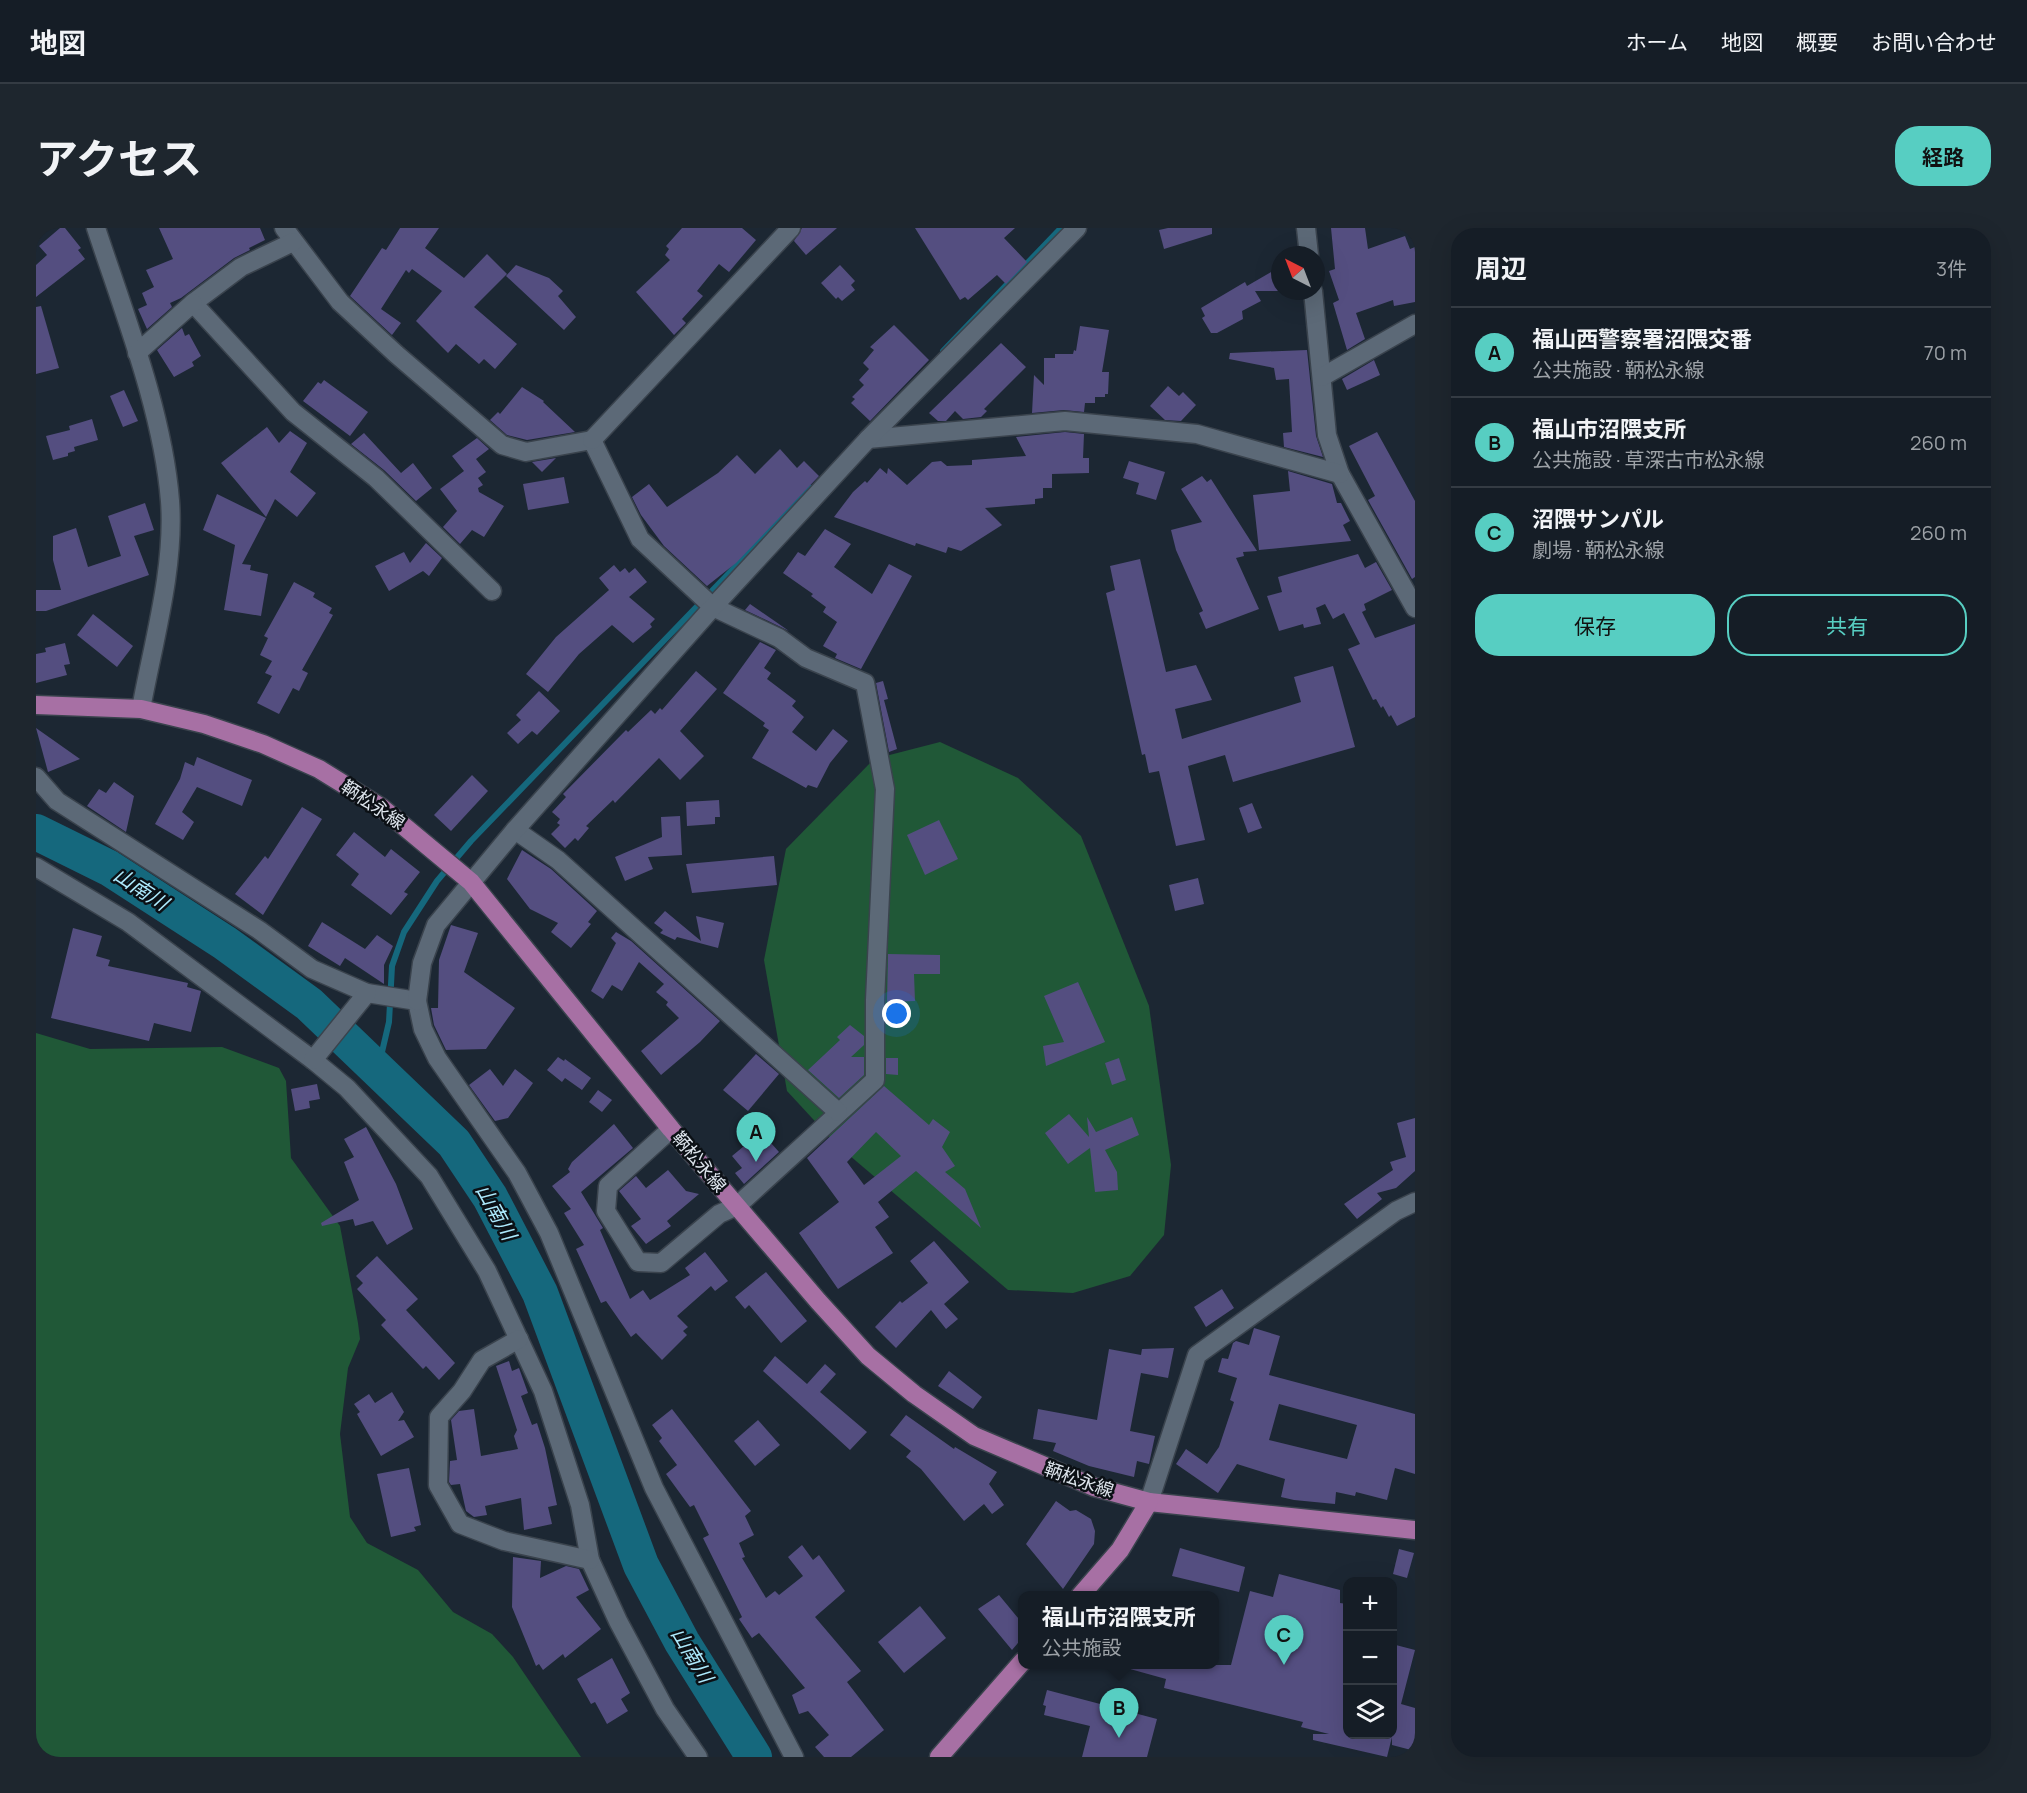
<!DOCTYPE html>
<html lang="ja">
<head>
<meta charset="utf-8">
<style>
  body { margin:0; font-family:Manrope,"Noto Sans JP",sans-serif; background:#1e262e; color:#f1f3f6 }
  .controls { position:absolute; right:18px; bottom:18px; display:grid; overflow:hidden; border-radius:12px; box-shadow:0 6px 24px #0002 }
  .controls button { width:54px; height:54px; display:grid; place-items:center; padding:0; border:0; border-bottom:2px solid #343b43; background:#151d26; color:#f1f3f6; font:30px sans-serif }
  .compass { position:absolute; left:1235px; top:18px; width:54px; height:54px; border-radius:50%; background:#151d26; box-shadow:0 6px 24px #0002; rotate:318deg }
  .you { position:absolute; left:861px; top:786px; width:21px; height:21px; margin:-15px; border:4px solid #fff; border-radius:50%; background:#1a73e8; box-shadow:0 0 0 9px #1a73e833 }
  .badge { display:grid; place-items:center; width:39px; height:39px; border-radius:50%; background:#57cec2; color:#111; font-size:20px; font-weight:700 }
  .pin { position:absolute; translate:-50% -50px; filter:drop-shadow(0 2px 3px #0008) }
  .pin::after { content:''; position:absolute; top:32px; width:21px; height:18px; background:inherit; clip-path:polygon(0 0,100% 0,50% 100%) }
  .popup { position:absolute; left:982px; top:1363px; width:201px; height:78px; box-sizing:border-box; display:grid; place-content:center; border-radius:12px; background:#151d26; filter:drop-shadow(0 2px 4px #0005); font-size:20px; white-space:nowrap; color:#9da2a7 }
  .popup b { font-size:22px; color:#f1f3f6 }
  .popup::after { content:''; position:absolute; left:50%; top:100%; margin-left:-12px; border:12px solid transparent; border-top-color:#151d26 }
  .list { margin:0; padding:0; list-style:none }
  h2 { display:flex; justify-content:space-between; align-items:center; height:78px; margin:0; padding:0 24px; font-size:26px }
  h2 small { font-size:20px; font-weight:400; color:#9da2a7 }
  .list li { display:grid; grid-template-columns:39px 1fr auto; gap:18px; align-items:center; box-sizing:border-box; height:90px; padding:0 24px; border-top:2px solid #343b43 }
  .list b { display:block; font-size:22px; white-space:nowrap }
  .list p { margin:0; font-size:20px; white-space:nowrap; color:#9da2a7 }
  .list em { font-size:20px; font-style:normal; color:#9da2a7 }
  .actions { display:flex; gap:12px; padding:18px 24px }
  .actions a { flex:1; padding:14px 0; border:2px solid #57cec2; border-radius:24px; text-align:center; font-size:21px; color:#57cec2 }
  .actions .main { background:#57cec2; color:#111 }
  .icon { flex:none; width:33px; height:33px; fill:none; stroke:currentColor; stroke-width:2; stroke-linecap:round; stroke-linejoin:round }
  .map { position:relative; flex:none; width:1379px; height:1529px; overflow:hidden; border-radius:24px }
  header { display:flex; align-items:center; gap:36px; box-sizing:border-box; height:84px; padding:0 30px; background:#151d26; border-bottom:2px solid #343b43 }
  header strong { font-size:28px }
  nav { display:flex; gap:33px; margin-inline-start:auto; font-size:21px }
  .intro { display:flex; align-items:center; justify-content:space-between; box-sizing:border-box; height:144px; padding:0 36px }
  h1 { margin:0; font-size:42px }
  .button { padding:15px 27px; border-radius:24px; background:#57cec2; color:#111; font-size:21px; font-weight:700 }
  main { display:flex; gap:36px; padding:0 36px }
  aside { flex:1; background:#151d26; border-radius:24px; box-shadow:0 6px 24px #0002 }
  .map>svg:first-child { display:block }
  .forest { fill:#205837 }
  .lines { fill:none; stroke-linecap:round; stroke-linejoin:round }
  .stream { stroke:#15687d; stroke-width:6 }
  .river { stroke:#15687d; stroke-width:36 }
  .building { fill:#544e80; fill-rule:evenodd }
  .minor-casing { stroke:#3a434d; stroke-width:21 }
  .major-casing { stroke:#3a434d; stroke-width:21 }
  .minor { stroke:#5c6977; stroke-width:18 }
  .major { stroke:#a770a4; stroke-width:18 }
  .labels { text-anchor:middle; stroke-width:5; stroke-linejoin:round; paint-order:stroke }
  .street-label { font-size:18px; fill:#dee5ed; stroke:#0b1015 }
  .water-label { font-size:20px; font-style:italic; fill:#adeafd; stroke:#0b1015 }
</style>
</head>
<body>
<header>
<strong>地図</strong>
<nav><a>ホーム</a><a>地図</a><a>概要</a><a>お問い合わせ</a></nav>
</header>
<div class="intro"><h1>アクセス</h1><a class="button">経路</a></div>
<main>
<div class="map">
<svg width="1379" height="1529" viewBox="0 0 1379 1529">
  <rect width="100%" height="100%" fill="#1c2733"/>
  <!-- forest -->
  <g class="forest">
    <path d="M904 514 982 550 1045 608 1113 778 1135 937 1128 1007 1094 1048 1037 1065 972 1062 800 916 751 863 728 732 750 621 838 531Z"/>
    <path d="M0 805 54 821 186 819 243 840 250 853 255 930 304 998 322 1095 324 1111 312 1140 304 1206 314 1289 331 1315 382 1342 417 1384 456 1406 477 1429 545 1529H0Z"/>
  </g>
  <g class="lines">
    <!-- stream -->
    <g class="stream">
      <path d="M907 123 1025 0"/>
      <path d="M342 841 353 794 356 738 368 704 401 653 435 613 775 260"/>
    </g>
    <!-- river -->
    <path class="river" d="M0 604 73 640 189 715 273 776 418 915 454 969 504 1065 605 1337 646 1414 718 1529"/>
  </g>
  <!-- building -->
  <g class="building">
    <path d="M24 0H29L45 20 42 22 49 31 0 69V37L11 27 3 18Z"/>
    <path d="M123 0H224L229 12 213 20 214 22 198 30 145 70 134 75 136 79 111 101 102 81 111 77 106 65 118 59 110 42 137 31Z"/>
    <path d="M364 0H403L389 20 428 50 451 26 471 46 438 79 481 116 459 141 448 131 443 136 420 116 412 125 380 93 406 63 376 41 373 45 370 42 345 81 365 95 356 107 314 68 346 20 350 22Z"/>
    <path d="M646 0H706L720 12 693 44 683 36 661 63 667 68 646 91 650 95 638 107 600 64 634 32 629 27 633 21 630 18Z"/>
    <path d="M766 0H801L770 27 758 13Z"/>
    <path d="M879 0H979L968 10 991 34 970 56 961 47 932 72 929 69 924 72Z"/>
    <path d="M1132 0H1176V6L1128 21 1123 2Z"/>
    <path d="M1295 0H1329L1332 21 1369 8 1374 21 1379 19V74L1358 78 1357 72 1320 85 1329 111 1311 122 1297 75 1303 72 1293 43 1299 41Z"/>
    <path d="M480 37 513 50 527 63 522 68 540 89 528 102 470 48Z"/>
    <path d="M804 37 819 53 815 57 819 62 806 73 802 69 800 71 785 55Z"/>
    <path d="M1244 39V63H1219L1225 73 1206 83 1207 91 1181 105H1175L1166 90 1169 88 1165 80 1209 54 1211 58Z"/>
    <path d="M5 78 23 140 0 146V79Z"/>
    <path d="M858 97 893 132 834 193 815 175 819 171 816 169 828 157 823 152 833 141 827 135 838 122 834 119Z"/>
    <path d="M1044 98 1073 102 1066 144H1073L1072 166H1069V169H1059V175H1049L1048 184 1028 182 996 185 998 147 1008 157V130H1019V126H1037L1038 122 1040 123Z"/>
    <path d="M146 100 149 108 153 106 165 128 156 134 158 138 138 149 121 122Z"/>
    <path d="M965 115 990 139 948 181 951 183 945 189 927 191 919 183 910 193H902L893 185Z"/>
    <path d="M1271 122 1280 208 1287 229 1248 219 1247 205 1256 204 1253 151 1240 152 1238 140 1193 131 1194 125Z"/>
    <path d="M1338 132 1344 147 1311 162 1306 151Z"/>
    <path d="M288 152 332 184 314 208 267 173 282 154 285 156Z"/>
    <path d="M1132 158 1143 168 1147 164 1160 177 1145 193 1129 192 1114 178Z"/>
    <path d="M486 159 508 173 507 174 539 204 491 212 471 207 454 192 462 184 464 186Z"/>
    <path d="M88 162 102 193 87 199 74 168Z"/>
    <path d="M56 191 62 212 38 219 39 223 32 225V228L17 232 10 208 34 202 33 198Z"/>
    <path d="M231 199 243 215 254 203 271 215 254 244 280 265 261 289 239 271 230 289 185 235Z"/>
    <path d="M1029 204 1048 206 1047 230H1053V245L1016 246V260H1007V270L999 271V276L949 280 966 297 925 323 912 319 910 325 880 315 879 318 798 289 817 264 829 253 831 255 844 240 851 246 852 240 871 257 896 234 905 233 911 238 936 237V232L990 228 980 209Z"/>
    <path d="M1341 204 1379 273V349L1376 351 1332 272 1339 268 1313 218Z"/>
    <path d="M328 205 365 245 377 235 396 260 380 273 348 242 315 216Z"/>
    <path d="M441 210 453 221 440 231 450 244 442 250 447 257 442 260 443 264 468 278 448 309 436 302 424 316 407 299 421 283 404 261 428 243 416 228Z"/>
    <path d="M744 221 761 240 768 233 783 248 700 335 671 358 628 318 605 287 596 269 613 256 631 279 682 245 701 227 719 246Z"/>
    <path d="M520 230 506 244 496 234Z"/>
    <path d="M1093 233 1129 244 1120 272 1100 266 1103 255 1087 250Z"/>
    <path d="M1252 243 1296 256 1301 275H1305L1314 293 1307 297 1315 313 1223 322 1217 267 1254 263Z"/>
    <path d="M1166 248 1171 254 1175 251 1221 323 1207 324 1208 328 1200 330 1223 381 1170 401 1163 385 1167 383 1140 322 1135 302 1166 294 1145 261Z"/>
    <path d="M528 249 533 275 492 282 487 256Z"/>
    <path d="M181 266 230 290 206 336 215 337 214 342 232 346 225 388 188 382 199 317 167 302Z"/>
    <path d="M109 275 118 302 98 308 113 347 10 383H0V362H25L17 332V308L40 300 52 339 85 328 72 288Z"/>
    <path d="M789 301 815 316 798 339 836 366 853 336 876 348 825 441 799 430 801 426 787 418 801 394 787 384 790 379 775 368 777 366 747 345 762 324 769 328Z"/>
    <path d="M390 315 406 330 393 348 387 343 353 363 339 338 368 324 374 335Z"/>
    <path d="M1322 326 1329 340 1340 334 1356 362 1328 376 1330 382 1326 384 1339 410 1379 396V489L1361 498 1355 487 1353 489 1347 478 1345 480 1340 471 1337 472 1312 421 1324 416 1308 385 1297 391 1289 376 1280 380 1285 396 1268 400 1267 396 1243 403 1231 368 1246 364 1242 349Z"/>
    <path d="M1104 331 1130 444 1160 437 1176 472 1139 481 1146 511 1265 474 1258 449 1297 438 1319 519 1197 554 1189 527 1152 538 1169 612 1140 618 1123 543 1113 545 1109 526 1106 527 1070 365 1079 362 1074 338Z"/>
    <path d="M578 337 584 344 589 340 593 345 599 340 611 354 593 369 619 391 614 396 616 399 597 415 576 397 543 426 512 464 490 446 520 409 573 362 563 350Z"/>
    <path d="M258 354 279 365 277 369 296 380 293 385 297 387 266 442 272 445 263 463 257 460 243 486 221 475 236 448 229 445 236 433 224 427 232 410 228 408Z"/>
    <path d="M714 376 753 403 709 382Z"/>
    <path d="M57 386 97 418 81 439 41 407Z"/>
    <path d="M724 414 740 422 728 440 735 445 731 451 760 473 756 478 768 489 756 504 780 523 797 501 812 513 794 535 781 560 772 557 770 560 716 530 733 502 727 498 729 495 687 465Z"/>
    <path d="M29 415 34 436 28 437 31 447 0 455V426L10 424 9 420Z"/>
    <path d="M660 443 681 461 644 503 668 528 644 552 623 530 579 575 577 572 550 598 553 600 542 613 539 610 529 620 515 606 524 597 521 595 524 591 516 584 530 569 527 566 590 502 592 504 615 482 619 486 624 480 626 482Z"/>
    <path d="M847 453 852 471 848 472 861 521 853 524 840 455Z"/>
    <path d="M503 463 524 483 501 507 496 503 482 516 471 505 485 492 480 487Z"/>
    <path d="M0 500 44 531 12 544Z"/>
    <path d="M161 529 216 552 206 578 161 559 146 584 158 594 147 612 119 596 144 551 149 534 158 538Z"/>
    <path d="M436 547 452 563 415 603 398 587Z"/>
    <path d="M78 554 98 568 90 604 51 578 63 561 70 565Z"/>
    <path d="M683 572 684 589H679V596L651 598 650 574Z"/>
    <path d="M1216 575 1226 600 1212 605 1203 580Z"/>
    <path d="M266 579 286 591 227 687 199 666 229 628 232 631Z"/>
    <path d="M644 588 646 627 612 629 617 641 589 653 579 629 626 609 625 589Z"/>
    <path d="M903 592 922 631 889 647 871 607Z"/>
    <path d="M318 604 349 629 355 621 384 644 368 664 372 666 355 687 315 657 323 646 300 627Z"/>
    <path d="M486 622 515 641 561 683 552 694 555 696 535 720 515 704 522 695 494 681 471 651Z"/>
    <path d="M738 628 741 657 656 665 650 636Z"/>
    <path d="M1162 650 1168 676 1139 683 1133 657Z"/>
    <path d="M629 683 665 713 660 688 688 695 682 720 641 709 639 712 624 705 627 702 618 695Z"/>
    <path d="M286 694 329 721 341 707 357 718 348 737V756L309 730 304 738 272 718Z"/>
    <path d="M415 697 442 705 428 744 479 780 450 821 410 822 398 797 395 780H402L403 732Z"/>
    <path d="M37 700 66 708 60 728 74 732 72 738 152 755 151 759 165 763 155 804 118 795 113 813 15 790Z"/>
    <path d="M580 704 595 713 684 793 664 814 625 847 605 823 643 790 630 777 632 774 620 764 628 756 603 734 586 763 576 757 567 771 555 763 580 715 575 710Z"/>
    <path d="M852 726 904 727V746H878L879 773 851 774Z"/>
    <path d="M1042 754 1069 814 1010 838 1007 818 1028 814 1008 768Z"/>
    <path d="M814 797 828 808V817L815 829H828V847L803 870 772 842 804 812 801 809Z"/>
    <path d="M720 826 743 846 712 883 687 862Z"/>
    <path d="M522 829 528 833 529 831 555 850 546 862 529 850 526 854 511 842Z"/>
    <path d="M850 830H862V847L850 846Z"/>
    <path d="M1083 830 1090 852 1076 857 1069 835Z"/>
    <path d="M454 841 467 858 479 841 497 855 472 890 459 893 433 857Z"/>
    <path d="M281 856 284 871 273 873 274 880 259 883 255 861Z"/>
    <path d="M848 858 893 897 897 891 914 904 906 919 919 938 909 944 929 961 945 1000 880 943 842 974 853 989 839 999 857 1025 802 1061 763 1005 803 974 771 930ZM840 904 865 928 828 957 811 934Z"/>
    <path d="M562 862 576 872 566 884 553 874Z"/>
    <path d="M1033 886 1053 909 1051 889 1060 904 1096 889 1103 907 1069 922 1081 944 1082 962 1059 964 1054 920 1032 936 1009 905Z"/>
    <path d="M1379 890V943L1360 960 1341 965 1346 971 1321 991 1308 976 1357 942 1354 934 1370 929 1361 895Z"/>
    <path d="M578 896 597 920 545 964 567 1000 564 1002 594 1071 607 1062 614 1072 654 1047 649 1040 669 1024 692 1053 679 1063 675 1058 641 1088 652 1099 647 1103 651 1107 626 1132 600 1105 595 1109 570 1073 565 1075 540 1021 548 1017 528 985 535 981 516 958 534 944 532 941 536 934Z"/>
    <path d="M330 899 360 956 377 1001 351 1017 337 993 319 998 317 991 286 998 285 995 323 972 308 934 318 929 308 911Z"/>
    <path d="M719 909 728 921 735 915 743 924 708 956 699 945 706 940 696 928Z"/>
    <path d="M632 942 650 963 663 966 631 993 635 998 610 1016 595 998 605 991 583 963 600 948 610 960Z"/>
    <path d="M898 1013 933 1054 908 1076 922 1091 910 1101 895 1082 860 1120 839 1099 864 1073 866 1075 892 1055 874 1033Z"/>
    <path d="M341 1028 382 1071 370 1082 419 1135 403 1152 390 1138 387 1141 345 1097 350 1092 321 1061 327 1055 320 1048Z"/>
    <path d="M730 1044 771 1093 745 1115 713 1077 709 1081 699 1069Z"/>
    <path d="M1186 1061 1198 1080 1170 1099 1158 1079Z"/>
    <path d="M1218 1100 1244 1108 1233 1147 1379 1186V1246L1359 1240 1351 1272 1320 1264 1319 1268 1300 1264 1299 1276 1258 1272 1245 1269 1249 1251 1201 1236 1182 1265 1140 1236 1150 1221 1171 1236 1183 1219 1198 1174 1194 1172 1201 1150 1182 1144 1186 1130 1192 1131 1197 1115 1200 1113 1213 1117ZM1243 1176 1321 1197 1311 1231 1233 1212Z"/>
    <path d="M1138 1120 1132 1150 1105 1145 1094 1203 1119 1208 1113 1236 1101 1233 1098 1249 1053 1238 1017 1223 1020 1215 997 1211 1002 1181 1061 1192 1073 1121 1105 1127 1106 1121Z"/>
    <path d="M739 1128 771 1156 789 1136 800 1146 784 1164 831 1204 814 1222 727 1143Z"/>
    <path d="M473 1133 476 1143 483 1140 492 1165 485 1168 496 1197 501 1195 509 1220 521 1277 512 1279 516 1296 488 1302 485 1270 449 1278 451 1287 438 1289 430 1283 424 1256 415 1257 413 1254 414 1233 421 1232 415 1192 423 1183 438 1181 445 1228 482 1221 478 1208 481 1202 460 1138Z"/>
    <path d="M913 1143 946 1169 937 1181 902 1158Z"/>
    <path d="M356 1164 368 1184 362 1193 368 1192 378 1209 345 1228 321 1186 324 1184 318 1176 333 1166 339 1175Z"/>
    <path d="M636 1181 715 1283 709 1288 718 1307 703 1315 709 1329 706 1330 730 1370 739 1363 743 1367 767 1348 752 1329 766 1317 777 1332 783 1327 809 1363 779 1389 825 1443 811 1454 848 1502 815 1529H788L779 1519 793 1507 772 1483 763 1486 756 1467 769 1460 723 1405 716 1410 703 1391 706 1389 667 1310 673 1307 658 1277 654 1279 630 1246 641 1237 623 1213 626 1210 616 1197Z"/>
    <path d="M870 1187 918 1221 919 1219 961 1244 953 1256 968 1277 956 1286 948 1276 928 1293 885 1241 870 1229 875 1223 854 1207Z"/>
    <path d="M722 1192 744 1217 719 1238 698 1213Z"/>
    <path d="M373 1240 385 1297 378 1299 380 1303 355 1309 341 1246Z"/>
    <path d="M1020 1273 1034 1283 1040 1282 1055 1291 1059 1303 1058 1316 1027 1361 990 1316Z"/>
    <path d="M1144 1320 1209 1339 1203 1364 1136 1348Z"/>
    <path d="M1363 1321 1378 1325 1371 1350 1357 1346Z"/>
    <path d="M477 1329 505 1333 504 1350 530 1338 543 1341 553 1362 540 1369 565 1401 529 1430 527 1426 507 1442 503 1436 500 1438 476 1379Z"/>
    <path d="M1243 1346 1304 1362V1375L1311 1376V1506H1356V1416L1379 1422 1365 1476 1379 1480V1523L1356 1517V1509L1351 1529 1277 1512V1506H1293L1265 1499 1267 1494 1128 1460 1130 1451 1094 1441 1095 1437H1195L1214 1363 1237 1369Z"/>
    <path d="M963 1367 987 1396 982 1400 987 1409 976 1422 942 1381Z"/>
    <path d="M884 1378 910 1410 868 1445 842 1414Z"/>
    <path d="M576 1430 594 1465 585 1471 592 1483 571 1496 559 1474 555 1476 541 1451Z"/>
    <path d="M1011 1462 1121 1491 1111 1529H1046L1054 1498 1008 1487 1010 1478 1007 1477Z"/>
  </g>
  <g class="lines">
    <!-- minor casing -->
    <g class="minor-casing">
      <g id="minor">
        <path d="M60 0C88 85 127 184 134 273 139 340 117 415 105 481"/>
        <path d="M248 0 304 74 360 126 466 217 490 224 556 212 604 311 677 379 743 410 770 430 829 455 849 561 839 772V852L701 978 683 986 625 1035 602 1034 570 983 572 958 635 901"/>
        <path d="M1270 0 1273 27"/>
        <path d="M257 14 205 39 157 75 257 184 340 250 456 363"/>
        <path d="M1277 63 1291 207 1304 246 1379 380"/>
        <path d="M101 125 157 75"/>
        <path d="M1286 149 1379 96"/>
        <path d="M832 211 1029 193 1161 206 1304 246"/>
        <path d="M556 212 755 0"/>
        <path d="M0 549 21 573 223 702 276 741 331 765 381 773 387 801 401 830 481 945 513 1005 618 1260 758 1529"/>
        <path d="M479 602 522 632 802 884"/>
        <path d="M0 639 92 694 277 832 311 860 393 948 451 1043 507 1163 544 1277 554 1332 582 1393 629 1481 662 1529"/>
        <path d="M381 773 386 735 400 697 479 602 677 379 832 211 1041 0"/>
        <path d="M277 832 331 765"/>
        <path d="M483 1111 446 1132 426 1163 403 1189 402 1257 424 1296 468 1313 554 1332"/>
        <path d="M1113 1274 1161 1127 1360 983 1379 974"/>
      </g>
    </g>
    <!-- major casing -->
    <g class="major-casing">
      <g id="major">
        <path d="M0 477 105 481 168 496 227 516 283 541 346 580 435 654 635 901 782 1073 832 1128 878 1166 938 1208 1058 1259 1113 1274 1379 1302"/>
        <path d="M1044 1368 1084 1322 1113 1274"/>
        <path d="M903 1529 987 1433"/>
      </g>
    </g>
    <!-- minor -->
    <use href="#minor" class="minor"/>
    <!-- major -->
    <use href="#major" class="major"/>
  </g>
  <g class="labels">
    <!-- street labels -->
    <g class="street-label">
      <text transform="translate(337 577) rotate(34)" y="6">鞆松永線</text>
      <text transform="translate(663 934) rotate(50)" y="6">鞆松永線</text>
      <text transform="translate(1043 1252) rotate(19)" y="6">鞆松永線</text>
    </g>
    <!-- water labels -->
    <g class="water-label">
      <text transform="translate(105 661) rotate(33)" y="7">山南川</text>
      <text transform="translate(460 984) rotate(61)" y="7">山南川</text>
      <text transform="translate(656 1427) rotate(59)" y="7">山南川</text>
    </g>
  </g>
</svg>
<div class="controls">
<button>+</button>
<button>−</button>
<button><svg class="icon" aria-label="layers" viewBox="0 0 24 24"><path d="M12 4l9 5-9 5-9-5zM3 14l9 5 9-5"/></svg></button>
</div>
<svg class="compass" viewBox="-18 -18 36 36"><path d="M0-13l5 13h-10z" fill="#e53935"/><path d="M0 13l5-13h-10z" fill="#9da2a7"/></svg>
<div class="you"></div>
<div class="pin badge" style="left:720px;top:934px">A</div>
<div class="pin badge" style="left:1083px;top:1510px">B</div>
<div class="popup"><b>福山市沼隈支所</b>公共施設</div>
<div class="pin badge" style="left:1248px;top:1437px">C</div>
</div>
<aside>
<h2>周辺<small>3件</small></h2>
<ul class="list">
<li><span class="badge">A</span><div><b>福山西警察署沼隈交番</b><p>公共施設 · 鞆松永線</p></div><em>70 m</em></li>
<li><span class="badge">B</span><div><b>福山市沼隈支所</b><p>公共施設 · 草深古市松永線</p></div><em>260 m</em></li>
<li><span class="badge">C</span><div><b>沼隈サンパル</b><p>劇場 · 鞆松永線</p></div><em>260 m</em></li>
</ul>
<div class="actions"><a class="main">保存</a><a>共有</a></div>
</aside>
</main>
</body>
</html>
